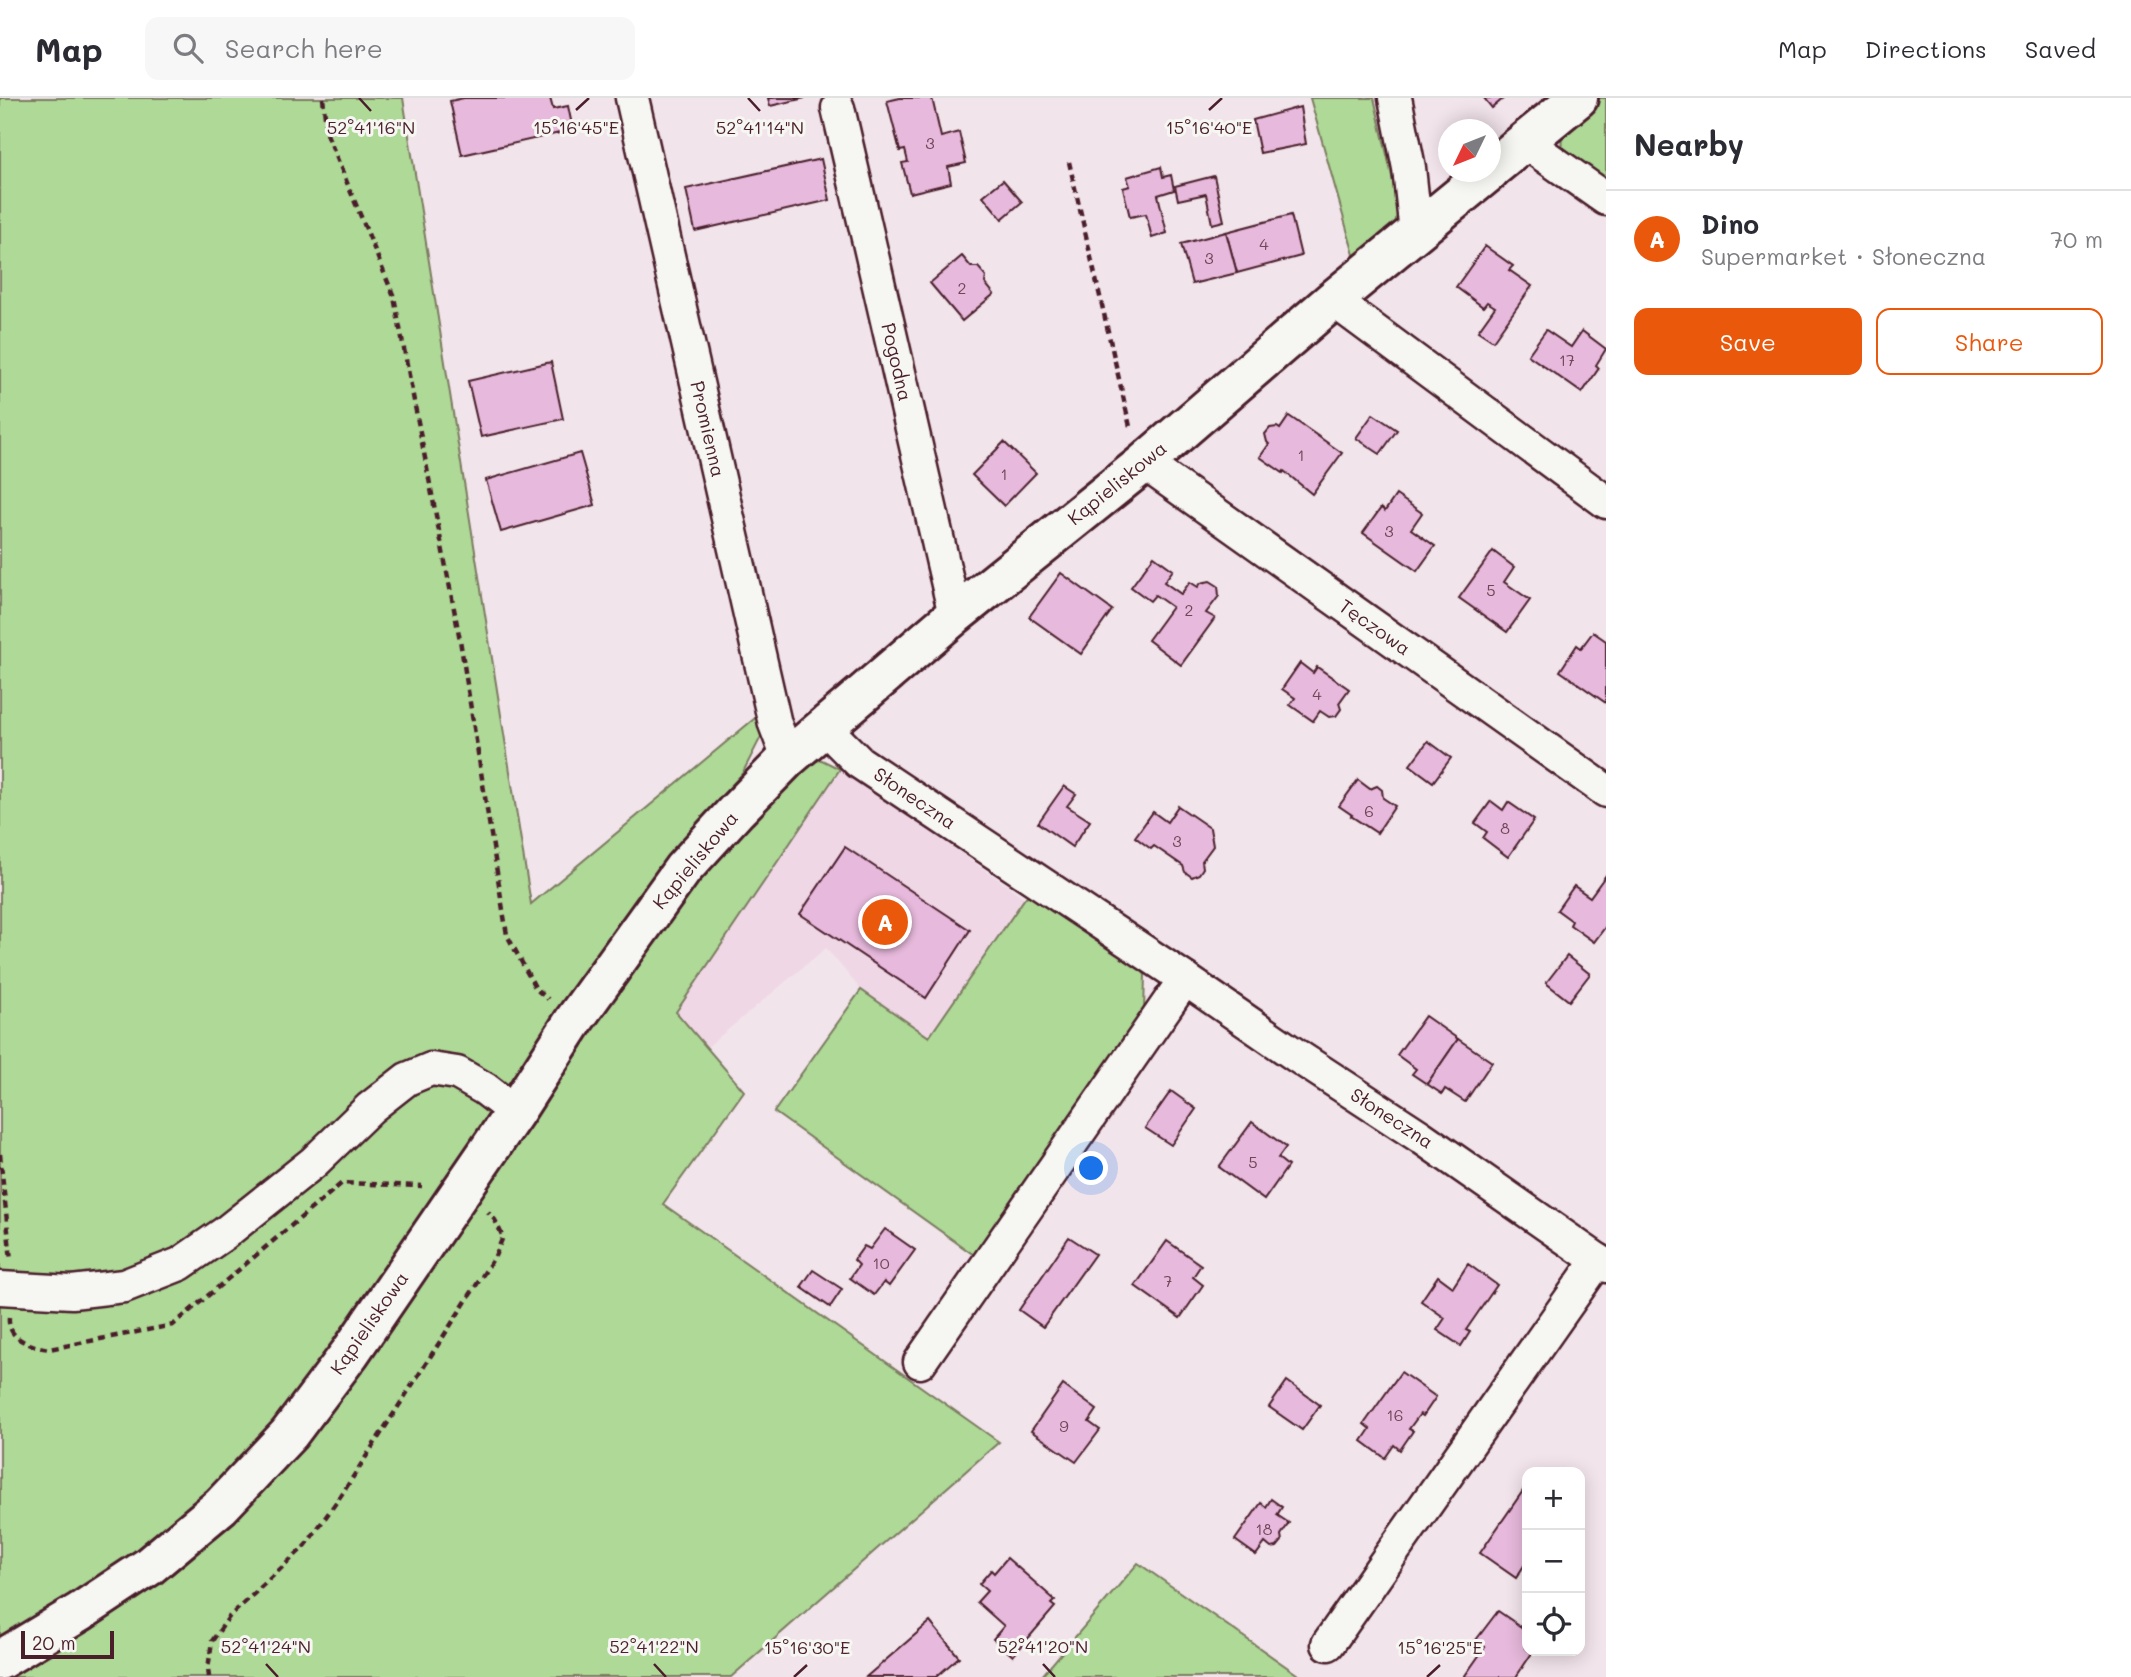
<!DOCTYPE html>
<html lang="en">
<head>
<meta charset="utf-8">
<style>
  body { margin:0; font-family:Mali,sans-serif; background:#f7f7f7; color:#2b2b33 }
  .controls { position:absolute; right:21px; bottom:21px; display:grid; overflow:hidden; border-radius:14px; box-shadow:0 4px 18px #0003 }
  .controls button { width:63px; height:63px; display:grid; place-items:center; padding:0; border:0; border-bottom:2px solid #e1e1e2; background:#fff; color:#2b2b33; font:35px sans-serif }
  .compass { position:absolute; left:1438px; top:21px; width:63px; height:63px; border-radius:50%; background:#fff; box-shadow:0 4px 18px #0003; rotate:227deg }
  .scale { position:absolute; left:21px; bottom:18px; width:93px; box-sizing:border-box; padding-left:7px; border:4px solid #4a1f2b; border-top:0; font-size:19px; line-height:24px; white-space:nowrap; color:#4a1f2b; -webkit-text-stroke:5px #f6f6f2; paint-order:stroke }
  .you { position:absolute; left:1092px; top:1071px; width:24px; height:24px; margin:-18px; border:5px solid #fff; border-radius:50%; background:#1a73e8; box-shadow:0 0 0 10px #1a73e833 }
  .badge { display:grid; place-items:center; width:46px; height:46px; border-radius:50%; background:#ea580c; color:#fff; font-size:23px; font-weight:700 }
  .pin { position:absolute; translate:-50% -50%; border:4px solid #fff; box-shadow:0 2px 7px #0006 }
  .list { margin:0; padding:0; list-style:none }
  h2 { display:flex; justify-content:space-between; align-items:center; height:91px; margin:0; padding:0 28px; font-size:30px }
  h2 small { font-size:23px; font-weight:400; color:#7c7c81 }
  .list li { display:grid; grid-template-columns:46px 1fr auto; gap:21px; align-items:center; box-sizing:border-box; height:98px; padding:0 28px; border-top:2px solid #e1e1e2 }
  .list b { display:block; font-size:26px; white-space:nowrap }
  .list p { margin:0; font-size:23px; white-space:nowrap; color:#7c7c81 }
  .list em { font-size:23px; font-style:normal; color:#7c7c81 }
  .actions { display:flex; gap:14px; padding:21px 28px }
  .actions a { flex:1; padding:16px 0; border:2px solid #ea580c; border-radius:14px; text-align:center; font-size:24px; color:#ea580c }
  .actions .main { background:#ea580c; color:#fff }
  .icon { flex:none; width:38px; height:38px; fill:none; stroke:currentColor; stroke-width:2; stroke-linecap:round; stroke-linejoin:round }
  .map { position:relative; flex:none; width:1606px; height:1579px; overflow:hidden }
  header { display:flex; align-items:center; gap:42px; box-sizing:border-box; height:98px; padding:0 35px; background:#fff; border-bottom:2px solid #e1e1e2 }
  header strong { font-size:33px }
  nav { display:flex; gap:38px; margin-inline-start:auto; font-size:24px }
  .search { width:490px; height:63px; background:#f7f7f7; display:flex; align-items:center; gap:18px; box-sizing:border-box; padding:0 24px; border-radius:14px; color:#7c7c81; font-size:26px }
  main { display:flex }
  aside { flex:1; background:#fff }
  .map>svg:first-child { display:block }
  .built { fill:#efd7e6 }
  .green { fill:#aed997; stroke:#7c7c61; stroke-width:2 }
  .building { fill:#e7b9dc; stroke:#4a1f2b; stroke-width:2 }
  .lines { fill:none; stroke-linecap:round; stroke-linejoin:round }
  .street-casing { stroke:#4a1f2b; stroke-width:37 }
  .secondary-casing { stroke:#4a1f2b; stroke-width:44 }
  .path { stroke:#4a1f2b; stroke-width:4.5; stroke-dasharray:7 5; stroke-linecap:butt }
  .street { stroke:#f6f6f2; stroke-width:32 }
  .secondary { stroke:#f6f6f2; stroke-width:38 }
  .ticks { fill:none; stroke:#4a1f2b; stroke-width:2.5 }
  .labels { text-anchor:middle; stroke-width:6; stroke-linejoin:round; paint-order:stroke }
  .number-label { font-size:16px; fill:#714657 }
  .street-label { font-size:19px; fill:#4a1f2b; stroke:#f6f6f2 }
  .ticks-label { font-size:18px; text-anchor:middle; fill:#4a1f2b; stroke:#f6f6f2; stroke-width:6; stroke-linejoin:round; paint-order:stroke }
</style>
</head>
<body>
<header>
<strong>Map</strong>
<div class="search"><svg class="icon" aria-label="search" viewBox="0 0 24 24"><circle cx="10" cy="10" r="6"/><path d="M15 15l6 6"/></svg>Search here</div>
<nav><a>Map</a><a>Directions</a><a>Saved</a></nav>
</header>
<main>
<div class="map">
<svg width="1606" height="1579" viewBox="0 0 1606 1579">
  <rect width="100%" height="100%" fill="#f2e4eb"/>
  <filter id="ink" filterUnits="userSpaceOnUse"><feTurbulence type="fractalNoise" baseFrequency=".0143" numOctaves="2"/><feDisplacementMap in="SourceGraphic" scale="14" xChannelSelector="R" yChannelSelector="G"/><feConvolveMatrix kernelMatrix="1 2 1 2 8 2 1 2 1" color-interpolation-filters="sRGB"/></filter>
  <g filter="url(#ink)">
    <!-- built -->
    <path class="built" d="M840 671 1025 800 929 940 861 892 826 850 706 950 676 914Z"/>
    <!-- green -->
    <g class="green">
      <path d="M0 0H403L531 806 760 616 765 631 742 676 683 740 600 863 732 730 802 665 822 662 840 671 676 914 744 993 663 1106 999 1344 731 1579H0Z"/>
      <path d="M1310 0H1374L1399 109 1394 130 1356 164Z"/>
      <path d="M1596 0H1606V89L1563 58C1556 25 1572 18 1596 0Z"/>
      <path d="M1033 792 1132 858 1145 877 1144 914 974 1157 774 1014 861 892 929 939 1025 800Z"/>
      <path d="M1138 1465 1301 1579H1041Z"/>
    </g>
    <!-- building -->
    <g class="building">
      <path d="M464 0H550L553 11 568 8 573 32 462 57 450 3Z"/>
      <path d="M768 0H805L770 8Z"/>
      <path d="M900 0H932L941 39 959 34 966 65 948 69 951 85 910 95 902 65 908 64 905 52 900 53 887 3Z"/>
      <path d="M1484 0H1504L1492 10Z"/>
      <path d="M1300 9 1306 46 1260 55 1253 22Z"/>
      <path d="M821 61 830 102 695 133 686 91Z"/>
      <path d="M1161 69 1163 79 1171 77 1174 92 1158 97 1167 135 1152 140 1146 116 1130 119 1123 90 1130 88 1127 79Z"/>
      <path d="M1214 78 1224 123 1212 126 1206 96 1178 102 1175 88Z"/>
      <path d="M1003 82 1022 104 1002 121 983 98Z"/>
      <path d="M1291 117 1301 158 1237 175 1226 134Z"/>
      <path d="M1226 134 1237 175 1192 186 1181 146Z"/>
      <path d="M1485 148 1513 168 1509 172 1532 188 1493 243 1478 233 1495 209 1487 204 1483 209 1456 189Z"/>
      <path d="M962 158 971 169H978L986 178 985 185 994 196 962 223 930 185Z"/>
      <path d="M1546 232 1571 249 1582 233 1606 251 1596 267 1599 270 1582 295 1528 257Z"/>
      <path d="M551 264 563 321 481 339 468 283Z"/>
      <path d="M1373 316 1397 332 1380 356 1356 340Z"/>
      <path d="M1289 318 1342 355 1312 396 1284 373 1283 375 1260 359 1269 346 1267 344 1265 336 1270 330 1277 329 1280 331Z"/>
      <path d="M1004 344 1036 375 1004 408 972 377Z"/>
      <path d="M580 355 595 407 501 434 486 382Z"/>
      <path d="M1396 397 1422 415 1411 431 1435 448 1417 473 1363 435 1381 410 1385 413Z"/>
      <path d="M1493 453 1514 469 1504 484 1530 502 1507 534 1459 500Z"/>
      <path d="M1154 458 1173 472 1164 484 1181 496 1190 484 1198 489 1201 485 1210 483 1218 488 1219 498 1206 515 1215 520 1181 567 1148 542 1172 509 1155 497 1150 503 1131 489Z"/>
      <path d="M1061 475 1112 512 1081 556 1029 519Z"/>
      <path d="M1593 534 1606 543V605L1560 573 1577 547 1581 550Z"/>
      <path d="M1300 565 1313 575 1317 569 1349 591 1339 605 1341 611 1336 618 1329 619 1320 613 1313 623 1290 607 1295 600 1282 591Z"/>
      <path d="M1428 643 1451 660 1433 684 1410 667Z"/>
      <path d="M1358 682 1370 691 1377 688 1382 692 1383 700 1395 708 1377 735 1351 718 1352 717 1339 708Z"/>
      <path d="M1064 688 1076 696 1067 708 1090 723 1072 749 1038 725Z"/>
      <path d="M1491 703 1503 712 1508 704 1534 722 1508 759 1483 740 1487 734 1475 725Z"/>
      <path d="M1178 708 1210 730 1213 748 1202 763 1203 770 1199 776 1192 779 1185 774 1183 768 1154 748 1151 751 1135 739 1153 714 1167 724Z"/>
      <path d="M845 749 970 832 926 900 800 816Z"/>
      <path d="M1606 777V828L1594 844 1570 827 1572 823 1557 812 1574 788 1590 799Z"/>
      <path d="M1567 858 1590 876 1569 903 1546 885Z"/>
      <path d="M1425 918 1458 941 1427 986 1412 976 1416 971 1397 957Z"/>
      <path d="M1458 941 1492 964 1465 1004 1445 991 1442 996 1427 986Z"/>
      <path d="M1171 993 1196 1011 1171 1047 1145 1030Z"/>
      <path d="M1252 1024 1286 1049 1278 1060 1288 1068 1264 1102 1219 1069Z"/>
      <path d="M885 1131 915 1152 889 1188 884 1184 874 1197 850 1180 859 1167 854 1162 864 1148 870 1151Z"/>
      <path d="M1069 1139 1095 1156 1043 1229 1019 1212Z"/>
      <path d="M1167 1143 1201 1167 1193 1179 1203 1187 1180 1220 1135 1188Z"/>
      <path d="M1468 1166 1497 1187 1466 1232 1470 1234 1461 1248 1437 1232 1445 1220 1421 1203 1438 1178 1453 1189Z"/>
      <path d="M813 1172 842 1191 830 1209 801 1189Z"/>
      <path d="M1401 1274 1436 1299 1423 1318 1420 1316 1409 1331 1413 1333 1400 1352 1394 1347 1385 1360 1362 1343 1370 1331 1364 1326Z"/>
      <path d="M1287 1283 1320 1307 1302 1332 1269 1309Z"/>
      <path d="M1063 1287 1097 1312 1089 1324 1100 1332 1076 1364 1031 1333Z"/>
      <path d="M1527 1387V1463L1516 1480 1480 1455Z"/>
      <path d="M1271 1401 1282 1409 1277 1417 1289 1425 1281 1437 1282 1443 1277 1449 1271 1450 1265 1445 1256 1457 1235 1442 1261 1405 1266 1409Z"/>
      <path d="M1007 1460 1055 1502 1051 1506 1055 1509 1013 1558 993 1541 1004 1528 977 1504 987 1493 979 1486 991 1472 994 1475Z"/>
      <path d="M1498 1513 1527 1533V1546L1525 1550 1532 1555 1516 1579H1464L1485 1549 1476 1542Z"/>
      <path d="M930 1524 959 1559 936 1579H866Z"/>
    </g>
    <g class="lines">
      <!-- street casing -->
      <g class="street-casing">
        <g id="street">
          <path d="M632 0 775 626 788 660"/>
          <path d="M1395 0 1409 70 1416 135"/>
          <path d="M838 10 955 517"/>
          <path d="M1525 44 1606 101"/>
          <path d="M1333 202 1606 404"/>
          <path d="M1144 365 1606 693"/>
          <path d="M825 630 859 664 1185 881 1297 958 1421 1039 1606 1168"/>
          <path d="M0 1190 72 1194 124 1188 180 1166 225 1135 314 1064 370 1010 407 981 431 971 457 975 485 991 515 1014"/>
          <path d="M920 1264 1185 881"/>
          <path d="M1328 1546 1598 1162"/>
        </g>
      </g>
      <!-- secondary casing -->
      <g class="secondary-casing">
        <g id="secondary">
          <path d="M1490 72 1578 0"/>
          <path d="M0 1562 80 1514 148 1469 221 1408 289 1336 350 1255 515 1014 575 921 683 771 737 712 788 660 955 517 1144 365 1333 202 1489 74"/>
        </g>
      </g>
      <!-- path -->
      <g class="path">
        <path d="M323 0 327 36 394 199 460 542 507 837 536 891 548 901"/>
        <path d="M1069 64 1131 333"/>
        <path d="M0 1056 11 1162"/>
        <path d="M9 1219C7 1242 31 1248 49 1251L173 1227 342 1085 422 1088"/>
        <path d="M209 1579 208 1571 212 1543 229 1519 306 1447 344 1393 495 1158 503 1139 495 1122 488 1114"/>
      </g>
      <!-- street -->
      <use href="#street" class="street"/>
      <!-- secondary -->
      <use href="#secondary" class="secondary"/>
    </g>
  </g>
  <!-- ticks -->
  <path class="ticks" d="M359 0 371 13M748 0 760 13M576 12 589 0M1209 12 1222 0M266 1566 278 1579M654 1566 666 1579M1043 1566 1055 1579M794 1579 807 1567M1427 1579 1440 1567"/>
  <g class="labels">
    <!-- number labels -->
    <g class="number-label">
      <text x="930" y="51">3</text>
      <text x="1264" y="152">4</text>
      <text x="1209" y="166">3</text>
      <text x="962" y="196">2</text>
      <text x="1567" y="268">17</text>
      <text x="1301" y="363">1</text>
      <text x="1004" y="382">1</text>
      <text x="1389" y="439">3</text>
      <text x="1491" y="498">5</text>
      <text x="1189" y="518">2</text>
      <text x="1317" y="602">4</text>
      <text x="1369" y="719">6</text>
      <text x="1505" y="736">8</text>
      <text x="1177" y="749">3</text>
      <text x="1253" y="1070">5</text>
      <text x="881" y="1171">10</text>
      <text x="1168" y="1189">7</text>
      <text x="1395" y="1323">16</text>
      <text x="1064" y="1334">9</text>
      <text x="1264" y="1437">18</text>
    </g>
    <!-- street labels -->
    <g class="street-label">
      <text transform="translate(897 264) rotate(77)" y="7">Pogodna</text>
      <text transform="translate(708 331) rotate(77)" y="7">Promienna</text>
      <text transform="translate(1117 385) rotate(-39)" y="7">Kąpieliskowa</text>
      <text transform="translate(1375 529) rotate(35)" y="7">Tęczowa</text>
      <text transform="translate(915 700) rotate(34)" y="7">Słoneczna</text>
      <text transform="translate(695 762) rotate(-50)" y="7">Kąpieliskowa</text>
      <text transform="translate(1392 1020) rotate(33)" y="7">Słoneczna</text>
      <text transform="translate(369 1225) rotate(-55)" y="7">Kąpieliskowa</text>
    </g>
  </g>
  <g class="ticks-label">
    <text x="576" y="36">15°16'45"E</text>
    <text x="1209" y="36">15°16'40"E</text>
    <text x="760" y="36">52°41'14"N</text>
    <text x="371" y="36">52°41'16"N</text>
    <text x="266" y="1555">52°41'24"N</text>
    <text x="654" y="1555">52°41'22"N</text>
    <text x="1043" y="1555">52°41'20"N</text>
    <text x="807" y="1556">15°16'30"E</text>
    <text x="1440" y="1556">15°16'25"E</text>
  </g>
</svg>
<div class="controls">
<button>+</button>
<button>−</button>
<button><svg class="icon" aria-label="locate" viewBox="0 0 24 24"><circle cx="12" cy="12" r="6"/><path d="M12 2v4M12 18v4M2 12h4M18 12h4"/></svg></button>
</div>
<svg class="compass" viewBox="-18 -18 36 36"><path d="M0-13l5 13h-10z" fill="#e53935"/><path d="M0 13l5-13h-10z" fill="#7c7c81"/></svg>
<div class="scale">20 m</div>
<div class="you"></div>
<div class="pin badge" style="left:885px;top:824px">A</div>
</div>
<aside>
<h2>Nearby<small></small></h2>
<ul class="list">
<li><span class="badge">A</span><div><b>Dino</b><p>Supermarket · Słoneczna</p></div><em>70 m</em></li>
</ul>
<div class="actions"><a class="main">Save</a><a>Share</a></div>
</aside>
</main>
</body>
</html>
